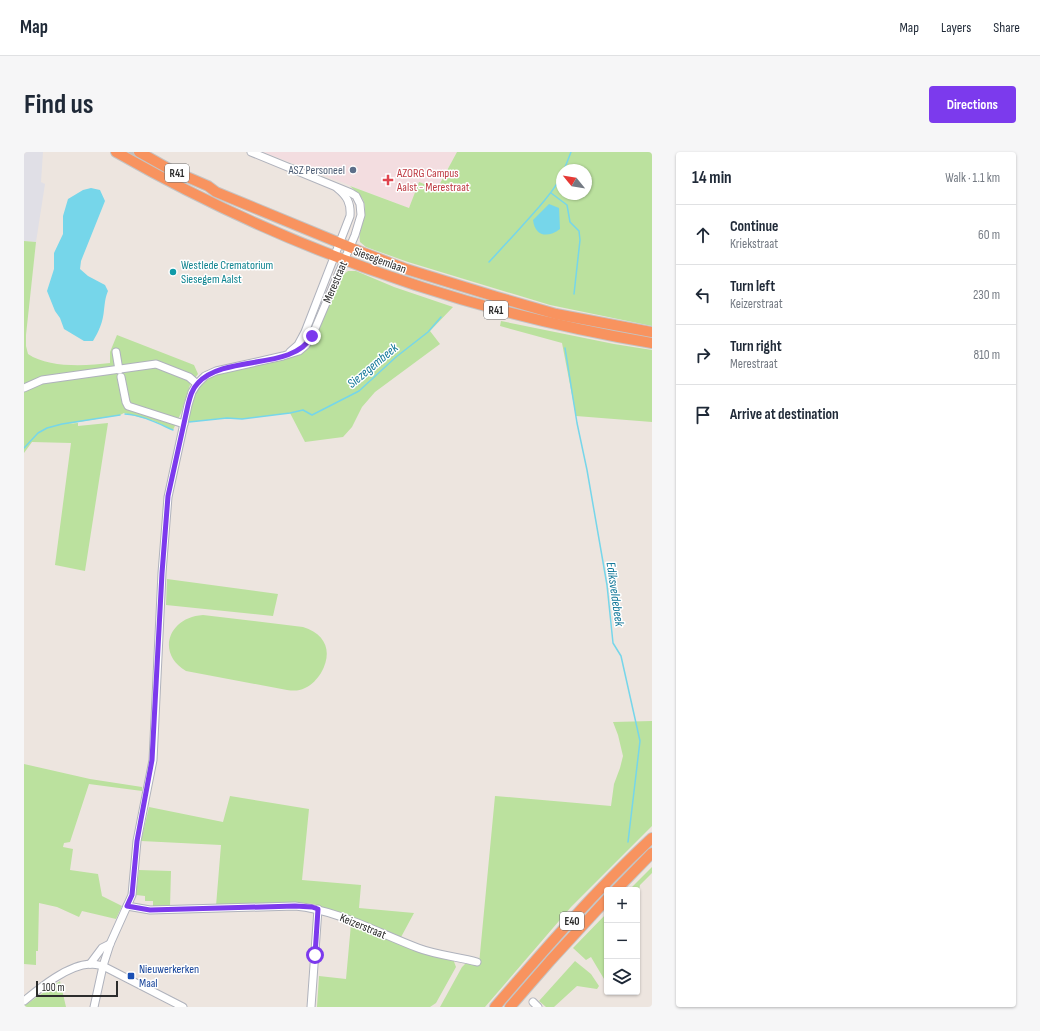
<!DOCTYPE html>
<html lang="en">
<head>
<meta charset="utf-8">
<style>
  body { margin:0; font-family:"Sofia Sans Condensed",sans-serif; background:#f6f6f7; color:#1f2937 }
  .controls { position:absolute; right:12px; bottom:12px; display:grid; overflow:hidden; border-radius:4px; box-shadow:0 1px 3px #0004 }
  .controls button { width:36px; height:36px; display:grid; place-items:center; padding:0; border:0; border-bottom:1px solid #e0e1e3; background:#fff; color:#1f2937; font:20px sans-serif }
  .compass { position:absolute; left:532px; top:12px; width:36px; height:36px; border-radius:50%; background:#fff; box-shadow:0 1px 3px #0004; rotate:300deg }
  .scale { position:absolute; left:12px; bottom:10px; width:82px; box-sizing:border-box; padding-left:4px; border:2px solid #2c2c2c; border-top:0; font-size:11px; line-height:14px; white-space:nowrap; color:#2c2c2c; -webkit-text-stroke:3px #fff; paint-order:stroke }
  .stop { position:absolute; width:12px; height:12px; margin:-9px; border:3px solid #7c3aed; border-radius:50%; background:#fff }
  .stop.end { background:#7c3aed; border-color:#fff; box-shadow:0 1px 4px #0008 }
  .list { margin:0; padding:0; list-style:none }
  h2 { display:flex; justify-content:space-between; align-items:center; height:52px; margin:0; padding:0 16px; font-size:17px }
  h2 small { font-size:13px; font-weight:400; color:#747a83 }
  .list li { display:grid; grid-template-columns:26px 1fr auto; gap:12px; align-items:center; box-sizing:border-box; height:60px; padding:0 16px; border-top:1px solid #e0e1e3 }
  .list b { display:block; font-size:15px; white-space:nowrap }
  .list p { margin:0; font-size:13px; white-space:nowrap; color:#747a83 }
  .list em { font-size:13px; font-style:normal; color:#747a83 }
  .icon { flex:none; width:22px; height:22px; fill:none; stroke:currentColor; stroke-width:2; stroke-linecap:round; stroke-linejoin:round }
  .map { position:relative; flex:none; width:628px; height:855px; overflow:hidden; border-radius:4px }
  header { display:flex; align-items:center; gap:24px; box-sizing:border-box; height:56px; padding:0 20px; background:#fff; border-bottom:1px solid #e0e1e3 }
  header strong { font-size:19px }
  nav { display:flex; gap:22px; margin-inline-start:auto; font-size:14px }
  .intro { display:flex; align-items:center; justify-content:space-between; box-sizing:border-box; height:96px; padding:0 24px }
  h1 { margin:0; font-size:28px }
  .button { padding:10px 18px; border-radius:4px; background:#7c3aed; color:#fff; font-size:14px; font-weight:700 }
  main { display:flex; gap:24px; padding:0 24px }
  aside { flex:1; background:#fff; border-radius:4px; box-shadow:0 1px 3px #0004 }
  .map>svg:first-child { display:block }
  .industrial { fill:#e0dfe6 }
  .medical { fill:#f3dde0 }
  .green { fill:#bbe19e; fill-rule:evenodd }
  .water { fill:#76d6ea }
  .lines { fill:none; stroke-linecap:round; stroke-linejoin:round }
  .stream { stroke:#76d6ea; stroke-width:1.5 }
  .highway-tunnel { stroke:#c6c0bb; stroke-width:10; stroke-dasharray:10 5; stroke-linecap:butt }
  .minor-casing { stroke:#afb2bc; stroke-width:9 }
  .highway-casing { stroke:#c4c4c4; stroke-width:12 }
  .minor { stroke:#fff; stroke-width:7 }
  .highway { stroke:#f8935f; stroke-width:10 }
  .route { stroke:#7c3aed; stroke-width:5 }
  .service-dot { fill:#5c6f8a; stroke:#fff; stroke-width:1.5 }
  .health-dot { fill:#e0444e; stroke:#fff; stroke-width:1.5 }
  .culture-dot { fill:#0f9aa8; stroke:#fff; stroke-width:1.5 }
  .transit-dot { fill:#1a4fb4; stroke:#fff; stroke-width:1.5 }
  .labels { text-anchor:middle; stroke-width:3; stroke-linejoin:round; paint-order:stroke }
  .shield { fill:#fff; stroke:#6b6b6b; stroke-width:1 }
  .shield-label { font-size:11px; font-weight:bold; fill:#2c2c2c }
  .service-label { font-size:12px; fill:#4e5e75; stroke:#fff; text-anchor:end }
  .health-label { font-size:12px; fill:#be3a42; stroke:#fff; text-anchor:start }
  .street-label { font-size:12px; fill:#2c2c2c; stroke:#fff }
  .culture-label { font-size:12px; fill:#0d838f; stroke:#fff; text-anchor:start }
  .transit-label { font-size:12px; fill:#164399; stroke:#fff; text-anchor:start }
  .water-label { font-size:13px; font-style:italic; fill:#137798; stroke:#fff }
</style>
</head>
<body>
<header>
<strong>Map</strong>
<nav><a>Map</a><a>Layers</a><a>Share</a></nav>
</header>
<div class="intro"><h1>Find us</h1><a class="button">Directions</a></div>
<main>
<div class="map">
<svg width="628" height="855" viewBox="0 0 628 855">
  <rect width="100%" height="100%" fill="#ede5df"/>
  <!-- industrial -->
  <path class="industrial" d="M0 0H19L17 30 21 32 12 90 0 89Z"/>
  <!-- medical -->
  <path class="medical" d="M239 0H433L418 26 413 37 395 30 385 56Z"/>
  <!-- green -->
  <g class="green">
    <path d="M433 0H628V174L526 153 384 110 342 95 336 90C333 75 347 61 338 46 335 42 330 38 326 34L385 56 395 30 413 37ZM538 18H562V42H538Z"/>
    <path d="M0 89 12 90 2 183V194L4 202C24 216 62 214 86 211V200L93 183 170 213 174 222 166 233 157 261 149 278 130 269 100 261 96 263 43 272 54 271V274L84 271 61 419 31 413 47 291 8 290 0 301Z"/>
    <path d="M324 119H332L370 135 429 155 406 179 416 192 351 240 338 255 328 275 319 285 281 290 266 261 218 267 203 266 165 270C167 247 172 233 193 222L277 202 284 196 291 185 315 129 319 123Z"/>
    <path d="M477 169 590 192 628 198V270L552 264 538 191 476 174Z"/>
    <path d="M143 427 254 442 249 464 142 453Z"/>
    <path d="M179 463 279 475C302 482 309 500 297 521 293 527 288 533 281 536 275 539 270 539 263 538L162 519C132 502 144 465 179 463Z"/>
    <path d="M628 569V674L547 755 461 855H416L438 815 441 812H455L471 644 587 654 590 632 596 616 599 604 594 583 589 570Z"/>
    <path d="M0 612 66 627 118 635V639L65 632 46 690 40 691 39 695 49 697 46 718 74 722 78 744 98 754 92 767 58 759 55 765 33 755 15 751 14 799H12V813L0 812Z"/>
    <path d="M206 644 285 657 278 728 337 733 335 756 390 761 376 787 290 752 279 751 192 754 197 693 117 689 125 655 199 670Z"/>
    <path d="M628 715V721L616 733 613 746V738H605Z"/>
    <path d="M115 718 147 719 146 755H129V749H121V744L112 743Z"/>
    <path d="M583 761V832L567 805 562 808 549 796Z"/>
    <path d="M327 772 400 802 429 807 432 815 412 851 406 855H293L295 824 322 827Z"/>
    <path d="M551 809 567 822 575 834 573 837 553 834 530 855H522L515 849Z"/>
    <path d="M36 829 42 855H0V854Z"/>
  </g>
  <!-- water -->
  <g class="water">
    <path d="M67 36 76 38 81 49 57 109 56 117 64 124 81 133 84 139C81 146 81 151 80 158 79 170 75 179 69 189H60L40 177 36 166 31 159 23 139 30 117V101L39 82V64L44 47 59 38Z"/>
    <path d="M525 52 535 56 536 77C524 86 511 85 509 68Z"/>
  </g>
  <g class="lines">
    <!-- stream -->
    <g class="stream">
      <path d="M540 18 547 0"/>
      <path d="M527 41 543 53 546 70 555 79 556 88 550 142"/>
      <path d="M465 110C482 92 498 74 515 55 523 45 533 35 538 22"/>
      <path d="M541 196 553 271 563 318 583 433 589 491 597 504 616 589 604 690"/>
      <path d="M101 262C118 263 133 271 149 278"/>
      <path d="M165 270 203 266 218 267 266 261 279 258 288 263 335 239 372 205 404 180 417 165"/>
      <path d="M0 296 14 281 23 276 38 272 96 263"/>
    </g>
    <!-- highway-tunnel -->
    <path class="highway-tunnel" d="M105 0 124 10"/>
    <!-- minor casing -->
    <g class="minor-casing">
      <g id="minor">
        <path d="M92 200 95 218"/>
        <path d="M266 200 274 193 281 180 326 64C327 51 323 44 313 36"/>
        <path d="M97 225 102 250 104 254 160 272"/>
        <path d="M0 236 18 228 132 212 165 225 173 232"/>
        <path d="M103 754 126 758 271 754C314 758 354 781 394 796 412 803 435 805 453 810"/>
        <path d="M66 812 78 796 86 792"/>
        <path d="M0 849C17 835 44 813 66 812 70 812 75 813 79 814L159 855"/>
        <path d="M509 850 514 855"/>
        <path d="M70 855 79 814 86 792 108 743 113 689 129 608 138 421 144 345 164 253 168 240 173 232 181 224 192 219 259 204 275 199 282 193 288 184 331 83 337 63 336 52 332 44 327 41 227 0"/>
        <path d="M287 855 294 757"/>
      </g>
    </g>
    <!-- highway casing -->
    <g class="highway-casing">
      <g id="highway">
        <path d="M92 0C260 96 437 159 628 191"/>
        <path d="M115 0 147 18 184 34 192 40 340 101 382 117 473 145 532 162 628 180"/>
        <path d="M592 738 628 701"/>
        <path d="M471 855C521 797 572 738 628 686"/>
        <path d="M486 855 526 809 583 747"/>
      </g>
    </g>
    <!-- minor -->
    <use href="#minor" class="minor"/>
    <!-- highway -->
    <use href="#highway" class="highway"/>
  </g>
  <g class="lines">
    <!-- route -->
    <path class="route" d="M288 184C269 219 201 202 174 231 168 237 166 245 164 253L144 344 138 421 128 608 113 689 108 743 103 754 126 758 271 754 288 755 294 757 291 803"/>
  </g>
  <!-- markers -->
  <circle class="service-dot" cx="329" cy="18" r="4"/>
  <path class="health-dot" d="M362 22h4v4h4v4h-4v4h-4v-4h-4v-4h4z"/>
  <circle class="culture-dot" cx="149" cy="120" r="4"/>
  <rect class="transit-dot" x="103" y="820" width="8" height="8" rx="2"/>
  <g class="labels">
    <!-- shield labels -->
    <g class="shield">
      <rect x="141" y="12" width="24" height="18" rx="3"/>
      <rect x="460" y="149" width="24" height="18" rx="3"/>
      <rect x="536" y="760" width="24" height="18" rx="3"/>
    </g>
    <g class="shield-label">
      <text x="153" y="25">R41</text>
      <text x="472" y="162">R41</text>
      <text x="548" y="773">E40</text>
    </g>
    <!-- service labels -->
    <g class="service-label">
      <text x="321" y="22">ASZ Personeel</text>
    </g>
    <!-- health labels -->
    <g class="health-label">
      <text x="373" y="25">AZORG Campus<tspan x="373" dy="14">Aalst - Merestraat</tspan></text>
    </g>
    <!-- street labels -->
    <g class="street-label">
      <text transform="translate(356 108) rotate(20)" y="4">Siesegemlaan</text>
      <text transform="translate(311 130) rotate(-67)" y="4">Merestraat</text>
      <text transform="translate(339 774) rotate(22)" y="4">Keizerstraat</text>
    </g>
    <!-- culture labels -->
    <g class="culture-label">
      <text x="157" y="117">Westlede Crematorium<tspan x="157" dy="14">Siesegem Aalst</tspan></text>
    </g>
    <!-- transit labels -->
    <g class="transit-label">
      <text x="115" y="821">Nieuwerkerken<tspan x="115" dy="14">Maal</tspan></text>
    </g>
    <!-- water labels -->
    <g class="water-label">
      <text transform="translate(348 213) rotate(-40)" y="5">Siezegembeek</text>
      <text transform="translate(592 442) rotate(82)" y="5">Ediksveldebeek</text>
    </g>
  </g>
</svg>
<div class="controls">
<button>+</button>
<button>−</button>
<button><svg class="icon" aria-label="layers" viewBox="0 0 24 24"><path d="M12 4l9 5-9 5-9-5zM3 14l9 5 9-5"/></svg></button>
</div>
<svg class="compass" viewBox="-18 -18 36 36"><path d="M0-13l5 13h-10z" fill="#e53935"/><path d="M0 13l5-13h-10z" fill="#747a83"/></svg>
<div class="scale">100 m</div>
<div class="stop" style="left:291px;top:803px"></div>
<div class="stop end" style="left:288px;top:184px"></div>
</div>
<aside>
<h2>14 min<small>Walk · 1.1 km</small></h2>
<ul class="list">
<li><svg class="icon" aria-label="ahead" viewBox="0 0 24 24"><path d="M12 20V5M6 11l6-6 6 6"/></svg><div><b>Continue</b><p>Kriekstraat</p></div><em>60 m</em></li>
<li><svg class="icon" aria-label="left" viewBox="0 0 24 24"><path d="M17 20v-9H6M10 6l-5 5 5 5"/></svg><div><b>Turn left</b><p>Keizerstraat</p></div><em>230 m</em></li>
<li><svg class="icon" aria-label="right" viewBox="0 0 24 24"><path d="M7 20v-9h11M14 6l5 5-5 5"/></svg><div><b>Turn right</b><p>Merestraat</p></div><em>810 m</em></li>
<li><svg class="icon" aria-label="arrive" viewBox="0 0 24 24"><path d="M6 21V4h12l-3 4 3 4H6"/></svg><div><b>Arrive at destination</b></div></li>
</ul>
</aside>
</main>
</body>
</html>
